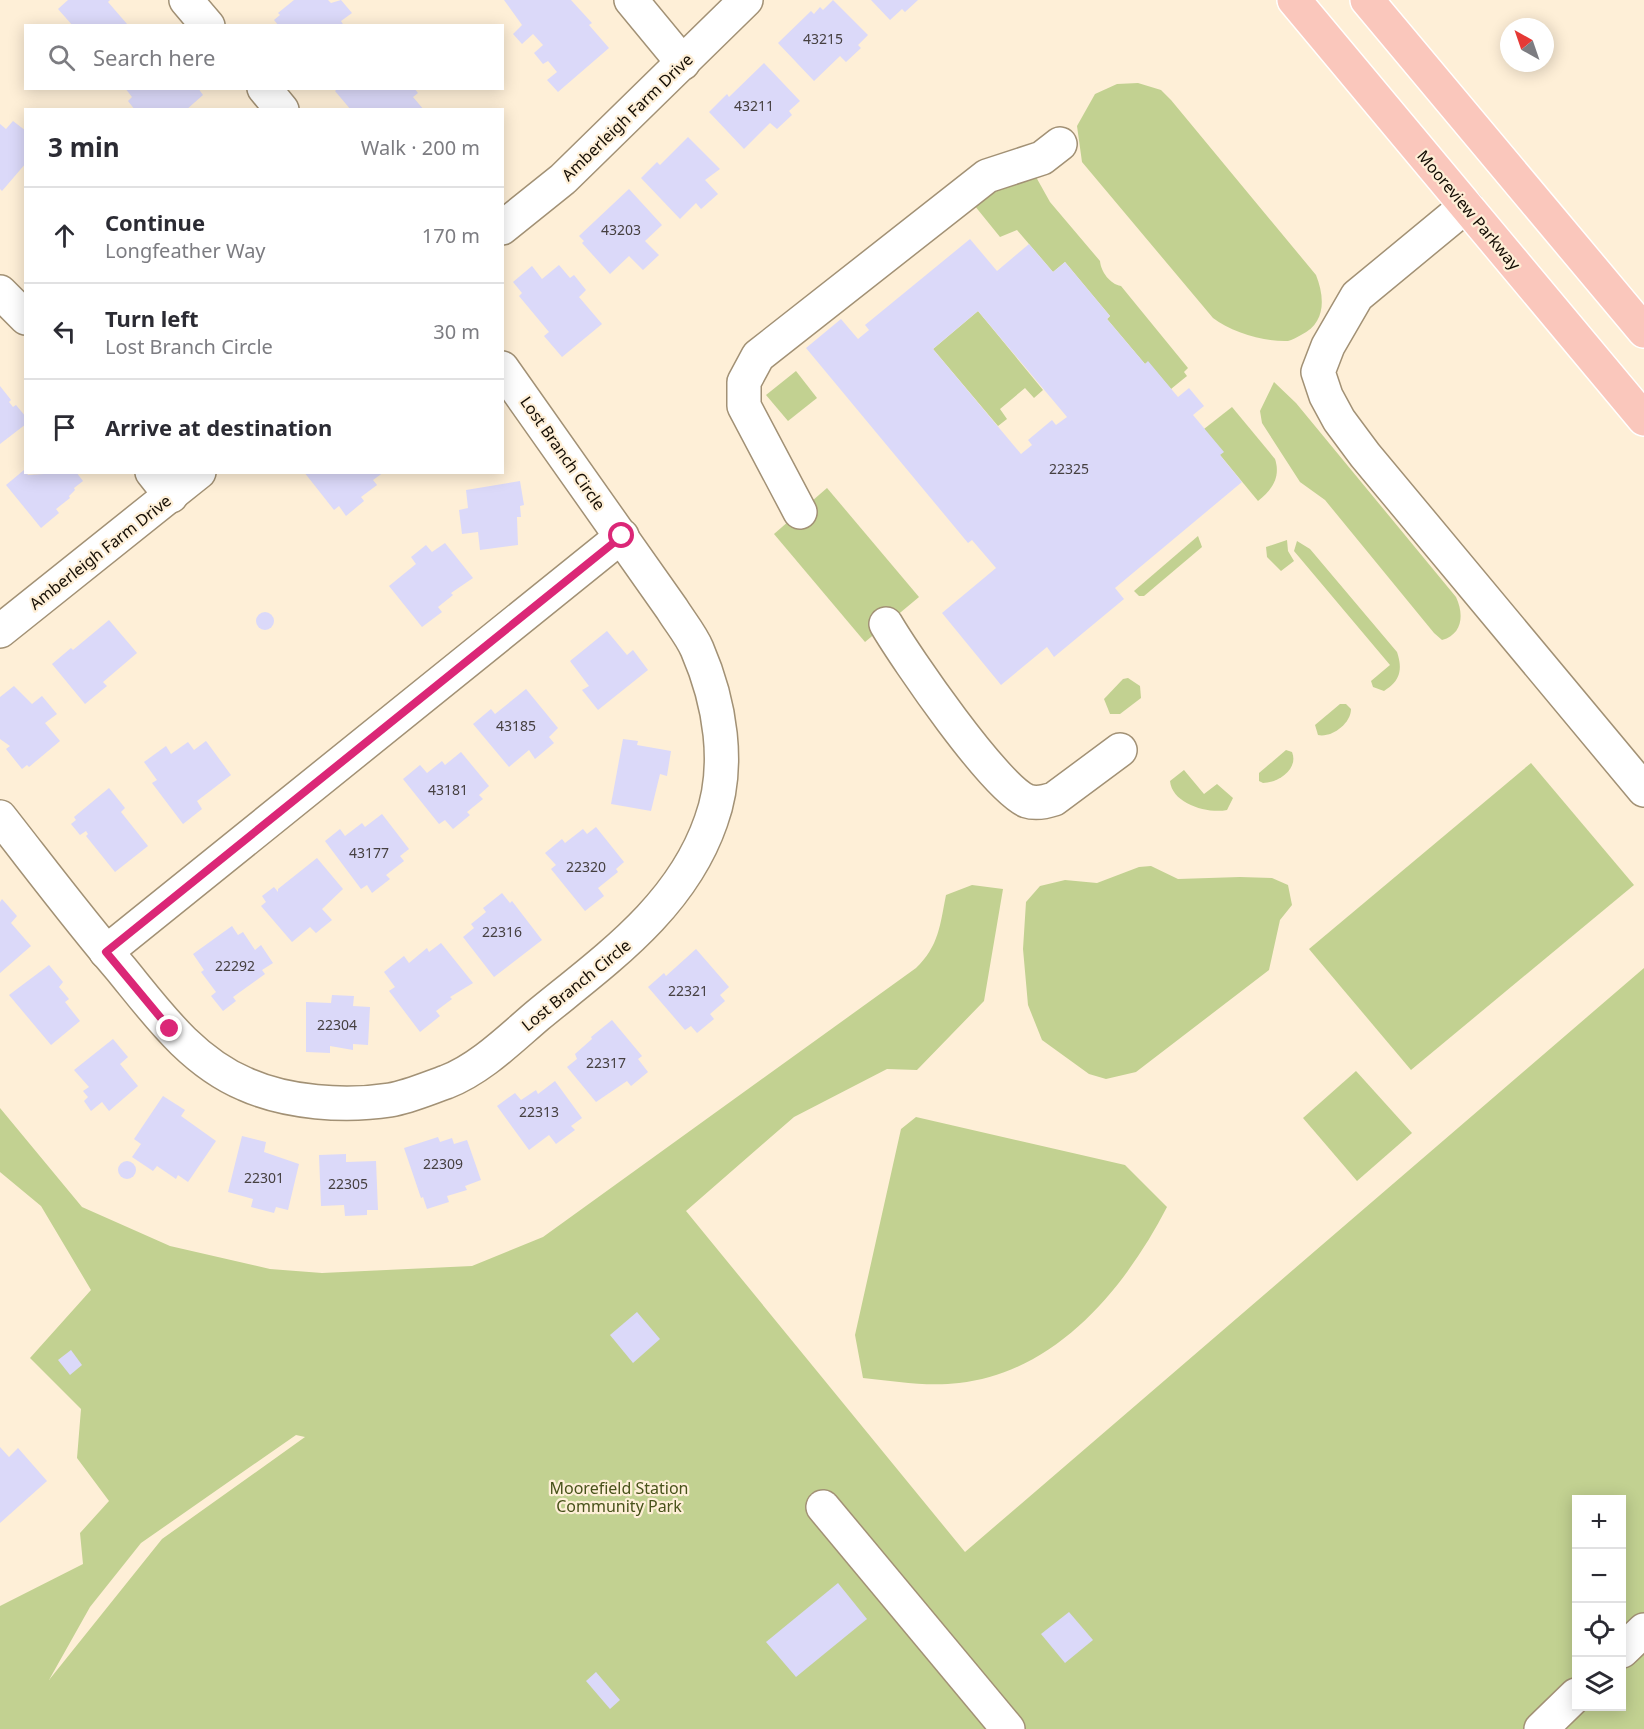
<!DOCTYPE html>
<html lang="en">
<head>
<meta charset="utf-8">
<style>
  body { margin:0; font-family:"Noto Sans",sans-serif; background:#f7f7f7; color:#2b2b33 }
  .controls { position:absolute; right:18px; bottom:18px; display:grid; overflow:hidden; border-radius:0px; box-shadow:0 3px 15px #0003 }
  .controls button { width:54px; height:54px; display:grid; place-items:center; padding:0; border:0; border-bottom:2px solid #e1e1e2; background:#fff; color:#2b2b33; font:30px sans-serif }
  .compass { position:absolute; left:1500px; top:18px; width:54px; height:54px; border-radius:50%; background:#fff; box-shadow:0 3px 15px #0003; rotate:320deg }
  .stop { position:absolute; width:18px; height:18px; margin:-14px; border:4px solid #db2777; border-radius:50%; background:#fff }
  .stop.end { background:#db2777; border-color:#fff; box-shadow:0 2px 6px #0008 }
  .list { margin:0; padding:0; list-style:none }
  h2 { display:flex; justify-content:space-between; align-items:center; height:78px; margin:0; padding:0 24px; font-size:26px }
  h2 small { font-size:20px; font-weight:400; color:#7c7c81 }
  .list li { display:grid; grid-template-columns:39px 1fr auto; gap:18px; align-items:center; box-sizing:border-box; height:96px; padding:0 24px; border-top:2px solid #e1e1e2 }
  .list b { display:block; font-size:22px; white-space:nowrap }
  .list p { margin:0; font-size:20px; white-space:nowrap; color:#7c7c81 }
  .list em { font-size:20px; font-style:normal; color:#7c7c81 }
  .icon { flex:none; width:33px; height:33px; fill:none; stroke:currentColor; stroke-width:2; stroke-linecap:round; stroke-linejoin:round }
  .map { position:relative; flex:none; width:1644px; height:1729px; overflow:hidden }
  .search { position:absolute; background:#fff; box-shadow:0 3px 15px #0003; left:24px; top:24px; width:480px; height:66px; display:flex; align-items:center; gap:15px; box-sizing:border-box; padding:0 21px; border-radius:0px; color:#7c7c81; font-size:22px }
  .panel { position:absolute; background:#fff; box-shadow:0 3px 15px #0003; left:24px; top:108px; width:480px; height:366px; border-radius:0px }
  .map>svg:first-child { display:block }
  .green { fill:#c2d191; fill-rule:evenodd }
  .building { fill:#dbd9f9; fill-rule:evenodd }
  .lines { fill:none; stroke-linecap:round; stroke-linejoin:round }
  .minor-casing { stroke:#a29175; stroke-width:36 }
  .major-casing { stroke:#fff; stroke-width:36 }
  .minor { stroke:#fff; stroke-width:33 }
  .major { stroke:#fac7bc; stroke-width:33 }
  .route { stroke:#db2777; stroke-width:8 }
  .labels { text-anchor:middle; stroke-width:4.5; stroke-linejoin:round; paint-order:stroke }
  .number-label { font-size:14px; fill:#464041 }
  .street-label { font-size:16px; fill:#140d04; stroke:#feefd7 }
  .park-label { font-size:16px; fill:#48521a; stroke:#feefd7 }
</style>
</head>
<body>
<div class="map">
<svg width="1644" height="1729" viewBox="0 0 1644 1729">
  <rect width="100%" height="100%" fill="#feefd7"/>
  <!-- green -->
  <g class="green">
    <path d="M1138 83 1161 90 1171 100 1316 275C1325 298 1326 323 1301 335 1297 337 1292 340 1288 341 1264 342 1231 332 1213 318L1082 162 1077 126 1095 94 1117 84Z"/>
    <path d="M1031 168 1050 202 1100 261C1101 272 1110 284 1121 286L1188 368 1184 372 1187 376 1171 389 1148 362 1145 364 1107 319 1110 316 1065 262 1053 272 1017 230 1000 237 970 200Z"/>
    <path d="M978 311 1043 390 1034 398 1025 388 1000 409 1007 419 998 426 933 349Z"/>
    <path d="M796 371 817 398 788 421 766 395Z"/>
    <path d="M1274 382 1296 403 1456 597C1464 614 1463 634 1442 640L1434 633 1325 500 1300 482 1262 423 1260 411Z"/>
    <path d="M1232 407 1275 459C1281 477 1272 490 1258 501L1220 455 1204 429Z"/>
    <path d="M827 488 919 597 865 642 774 534Z"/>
    <path d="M1198 536 1202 547 1144 596H1139L1134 591Z"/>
    <path d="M1287 540 1288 551 1294 561 1281 571 1267 557 1266 547Z"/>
    <path d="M1297 541 1310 549 1397 652C1403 670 1400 681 1384 691L1373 687 1371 681 1390 665 1294 551Z"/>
    <path d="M1128 678 1140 686 1141 698 1120 714H1110L1104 699 1123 679Z"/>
    <path d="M1340 704H1346L1351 709C1351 724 1331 738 1318 735L1315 725Z"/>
    <path d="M1286 750 1292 752C1299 769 1278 783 1263 783L1259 781V773Z"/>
    <path d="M1531 763 1634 885 1411 1070 1309 949Z"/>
    <path d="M1184 770 1204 794 1217 784 1233 798 1227 810C1208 814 1172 804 1170 781Z"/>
    <path d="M1151 866 1178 879 1240 877 1272 878 1288 885 1292 905 1280 920 1269 970 1136 1072 1106 1079 1089 1074 1042 1040 1028 1005 1023 949 1026 902 1040 886 1065 880 1097 883 1139 867Z"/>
    <path d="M972 885 1003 889 984 1001 917 1070 887 1069 794 1117 686 1211 965 1552 1644 968V1729H0V1606L83 1564 80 1533 109 1501 77 1458 81 1409 30 1358 91 1290 41 1206 0 1172V1108L82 1207 170 1246 270 1269 322 1273 472 1266 543 1237 916 968C939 946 940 925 946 895ZM296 1435 305 1437 162 1539 49 1680 90 1607 141 1543ZM1576 1500H1622V1706H1576Z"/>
    <path d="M1356 1071 1412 1133 1357 1181 1303 1118Z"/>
    <path d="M916 1117 1125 1165 1167 1207C1125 1288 1057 1372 959 1383 927 1387 894 1381 863 1378L855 1335 901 1129Z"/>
  </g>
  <!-- building -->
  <g class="building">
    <path d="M68 0H110L108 2 127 24 73 26 58 9Z"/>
    <path d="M294 0H328L331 3 341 0 352 13 341 21 344 26H279L274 20 280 15 278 13Z"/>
    <path d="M504 0H571L592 23 589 25 609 48 558 92 547 80 557 72 548 61 543 64 534 53 543 45 533 34 522 44 513 34 522 25Z"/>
    <path d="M833 0 868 35 858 45 861 48 846 62 840 56 814 81 778 43 811 11 814 14 820 7 823 10Z"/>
    <path d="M871 0H918L905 12 902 9 890 20Z"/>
    <path d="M764 63 800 101 789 111 792 115 777 129 770 123 744 149 709 112 727 94 729 97Z"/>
    <path d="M125 88H198L203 95 186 110H135L128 101 132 97Z"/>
    <path d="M338 88H414L418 93 413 97 424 110H351L335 91Z"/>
    <path d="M13 121 26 131V163L2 191 0 189V124L6 129Z"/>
    <path d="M688 137 720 169 705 180 718 194 701 209 696 203 680 219 641 178 657 162 660 165Z"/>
    <path d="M629 189 662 225 645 241 659 255 643 270 629 256 610 274 582 243 584 241 579 236Z"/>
    <path d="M970 239 997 271 1029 244 1053 272 1065 262 1110 316 1107 319 1145 364 1148 361 1178 397 1189 388 1204 406 1193 415 1224 452 1220 455 1242 482 1115 588 1124 599 1054 657 1047 647 1001 685 942 613 996 568 972 540 968 543 806 348 841 319 858 339 869 330 865 325ZM978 311 1067 417 1056 425 1052 420 1028 440 1032 445 1021 454 933 349Z"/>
    <path d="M559 265 570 278 574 275 586 290 579 297 602 324 562 357 544 336 549 332 519 296 522 293 513 282 532 266 542 279Z"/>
    <path d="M0 386 11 400 9 402 13 407 16 405 26 417V424L0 444Z"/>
    <path d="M24 470 28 475 76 472 83 481 74 488 75 490 69 496 70 498 56 509 59 513 41 528 6 485Z"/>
    <path d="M304 472H384L373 480 377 485 361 497 364 501 346 516 339 506 334 510Z"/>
    <path d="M520 481 524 505 520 506 521 517H517L518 545 480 550 478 532 462 534 459 510 468 508 466 490Z"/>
    <path d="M445 543 473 578 451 593 453 595 438 607 442 612 422 627 389 586 416 564 411 557 426 545 432 552Z"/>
    <circle cx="265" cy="621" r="9"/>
    <path d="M109 620 137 653 103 682 107 686 85 704 52 664 71 648 73 650Z"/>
    <path d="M607 631 627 655 633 650 648 670 598 710 582 690 589 686 570 661Z"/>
    <path d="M14 686 32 704 42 696 57 714 45 723 60 741 29 767 27 765 22 769 6 749 10 746 0 739V697Z"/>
    <path d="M526 689 558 728 549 737 554 743 535 759 529 750 509 767 473 724 491 709 495 714Z"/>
    <path d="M623 739 638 741 637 745 671 751 667 776 660 774 651 811 611 804Z"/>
    <path d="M206 741 231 775 197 801 202 809 183 824 152 783 157 780 144 762 166 746 171 754 188 742 194 750Z"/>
    <path d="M461 752 489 786 479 795 483 799 467 812 470 815 453 829 445 820 439 824 403 779 420 765 427 773 442 761 445 765Z"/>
    <path d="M109 788 125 808 121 812 148 846 115 872 86 836 88 834 86 831 80 835 71 824 76 820 74 817Z"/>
    <path d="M382 814 409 849 400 856 404 861 386 875 390 879 372 893 367 885 361 889 325 841 340 829 345 836 362 823 365 827Z"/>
    <path d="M596 827 624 862 616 869 618 872 598 888 604 896 585 911 551 869 556 865 545 853 562 839 565 843 583 829 587 834Z"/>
    <path d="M317 858 343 889 322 909 332 920 316 933 310 927 292 942 261 906 266 902 262 896 274 887 278 892V889Z"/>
    <path d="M502 893 510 903 512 901 542 940 494 977 463 937 474 928 471 924 486 912 483 908Z"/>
    <path d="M2 899 17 916 11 923 31 946 0 973V902Z"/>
    <path d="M232 926 238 935 243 932 255 950 261 945 273 963 262 970 265 974 233 997 236 1001 223 1011 211 996 216 992 201 972 204 970 193 954Z"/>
    <path d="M441 943 473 983 450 997 452 999 436 1011 440 1016 420 1032 389 991 395 987 384 972 404 956 409 963 427 948 429 952Z"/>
    <path d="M696 949 729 987 720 995 725 1001 710 1014 714 1019 697 1033 691 1026 685 1030 648 987 664 973 666 976Z"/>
    <path d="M49 965 63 982 59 987 69 999 65 1002 80 1021 51 1045 9 995Z"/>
    <path d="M332 995 354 996 353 1006 370 1007 368 1045 353 1044V1050L330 1046V1053L306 1052V1002L331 1003Z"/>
    <path d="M612 1020 642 1056 638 1059 648 1072 631 1086 627 1081 596 1102 567 1067 577 1059 575 1054 592 1039 591 1037Z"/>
    <path d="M113 1039 128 1057 120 1064 138 1086 109 1111 102 1102 91 1111 84 1101 88 1097 83 1091 89 1087 74 1070Z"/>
    <path d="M555 1081 582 1118 571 1126 575 1130 556 1144 549 1135 529 1150 497 1106 515 1093 521 1100 536 1090 538 1094Z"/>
    <path d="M163 1096 185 1110 181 1116 216 1141 188 1182 178 1175 176 1179 157 1166 153 1171 132 1157 141 1144 134 1139Z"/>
    <path d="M242 1136 266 1142 264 1152 299 1164 288 1210 276 1207 274 1213 251 1207 253 1199 228 1192Z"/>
    <path d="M438 1137 440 1142 452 1138 454 1144 467 1140 481 1180 465 1186 467 1190 447 1196 449 1202 427 1209 423 1197 421 1198 404 1148Z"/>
    <path d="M346 1154V1162L376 1161 378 1210H367V1215L345 1216 344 1205 321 1206 319 1155Z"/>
    <circle cx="127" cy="1170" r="9"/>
    <path d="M637 1312 660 1339 633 1363 610 1335Z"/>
    <path d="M71 1350 82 1365 70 1375 58 1360Z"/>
    <path d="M0 1447 9 1457 18 1448 47 1481 0 1523Z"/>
    <path d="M838 1583 867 1619 796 1677 766 1642Z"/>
    <path d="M1069 1612 1093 1640 1065 1663 1041 1634Z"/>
    <path d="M596 1672 620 1700 610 1709 586 1681Z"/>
  </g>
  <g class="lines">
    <!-- minor casing -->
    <g class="minor-casing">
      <g id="minor">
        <path d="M186 0 208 26"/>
        <path d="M631 0 683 63"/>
        <path d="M264 88 282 110"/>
        <path d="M1466 206 1357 296 1328 346 1318 372 1326 396 1339 420 1365 455 1644 790"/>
        <path d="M502 228 563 179 746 0"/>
        <path d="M0 292 26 318"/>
        <path d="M152 472 171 496"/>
        <path d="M800 512 744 406V382L758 356 987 176 1042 158 1060 144"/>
        <path d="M886 624C906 658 995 788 1027 801 1036 804 1045 802 1054 799L1120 750"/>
        <path d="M0 631 199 472"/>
        <path d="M0 817C40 868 79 920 121 969 157 1013 191 1061 245 1084 287 1103 345 1107 390 1100 408 1097 429 1088 446 1082 480 1069 510 1039 537 1016 605 960 681 908 711 821 731 766 720 702 697 649 691 635 680 622 672 609L502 368"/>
        <path d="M106 952 622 536"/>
        <path d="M823 1507 1008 1729"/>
        <path d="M1622 1651 1644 1630"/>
        <path d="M1541 1729 1576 1695"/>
      </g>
    </g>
    <!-- major casing -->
    <g class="major-casing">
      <g id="major">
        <path d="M1294 0 1644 419"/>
        <path d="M1367 0 1644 331"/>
      </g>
    </g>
    <!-- minor -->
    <use href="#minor" class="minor"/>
    <!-- major -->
    <use href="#major" class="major"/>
  </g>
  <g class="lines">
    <!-- route -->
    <path class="route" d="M170 1029 106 952 622 536"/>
  </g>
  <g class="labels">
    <!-- number labels -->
    <g class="number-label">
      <text x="823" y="44">43215</text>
      <text x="754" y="111">43211</text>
      <text x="621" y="235">43203</text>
      <text x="1069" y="474">22325</text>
      <text x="516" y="731">43185</text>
      <text x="448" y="795">43181</text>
      <text x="369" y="858">43177</text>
      <text x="586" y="872">22320</text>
      <text x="502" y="937">22316</text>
      <text x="235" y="971">22292</text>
      <text x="688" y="996">22321</text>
      <text x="337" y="1030">22304</text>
      <text x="606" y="1068">22317</text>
      <text x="539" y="1117">22313</text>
      <text x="443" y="1169">22309</text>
      <text x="264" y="1183">22301</text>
      <text x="348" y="1189">22305</text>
    </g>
    <!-- street labels -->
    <g class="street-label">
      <text transform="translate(627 117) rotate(-44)" y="6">Amberleigh Farm Drive</text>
      <text transform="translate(1469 210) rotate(50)" y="6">Mooreview Parkway</text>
      <text transform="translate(563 453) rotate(55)" y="6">Lost Branch Circle</text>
      <text transform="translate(100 552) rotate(-38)" y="6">Amberleigh Farm Drive</text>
      <text transform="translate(576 985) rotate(-39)" y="6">Lost Branch Circle</text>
    </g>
    <!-- park labels -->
    <g class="park-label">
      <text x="619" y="1494">Moorefield Station<tspan x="619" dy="18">Community Park</tspan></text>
    </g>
  </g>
</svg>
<div class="controls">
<button>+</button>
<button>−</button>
<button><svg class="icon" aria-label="locate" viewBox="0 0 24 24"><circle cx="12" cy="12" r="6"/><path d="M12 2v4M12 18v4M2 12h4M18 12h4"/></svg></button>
<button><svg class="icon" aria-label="layers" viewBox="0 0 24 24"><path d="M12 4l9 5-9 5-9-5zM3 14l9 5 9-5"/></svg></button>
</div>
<svg class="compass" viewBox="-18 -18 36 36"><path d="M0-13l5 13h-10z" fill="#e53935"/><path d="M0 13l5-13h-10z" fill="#7c7c81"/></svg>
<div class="stop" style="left:622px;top:536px"></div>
<div class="stop end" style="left:170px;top:1029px"></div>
<div class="search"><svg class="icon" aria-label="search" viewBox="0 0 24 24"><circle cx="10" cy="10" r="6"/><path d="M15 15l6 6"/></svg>Search here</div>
<section class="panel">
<h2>3 min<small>Walk · 200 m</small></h2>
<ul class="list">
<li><svg class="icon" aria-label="ahead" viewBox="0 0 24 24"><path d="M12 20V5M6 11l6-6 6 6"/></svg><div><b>Continue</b><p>Longfeather Way</p></div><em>170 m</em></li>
<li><svg class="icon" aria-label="left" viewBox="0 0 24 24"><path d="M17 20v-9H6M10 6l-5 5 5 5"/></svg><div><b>Turn left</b><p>Lost Branch Circle</p></div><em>30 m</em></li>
<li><svg class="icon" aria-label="arrive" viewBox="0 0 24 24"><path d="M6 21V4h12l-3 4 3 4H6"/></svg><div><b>Arrive at destination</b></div></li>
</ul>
</section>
</div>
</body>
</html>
